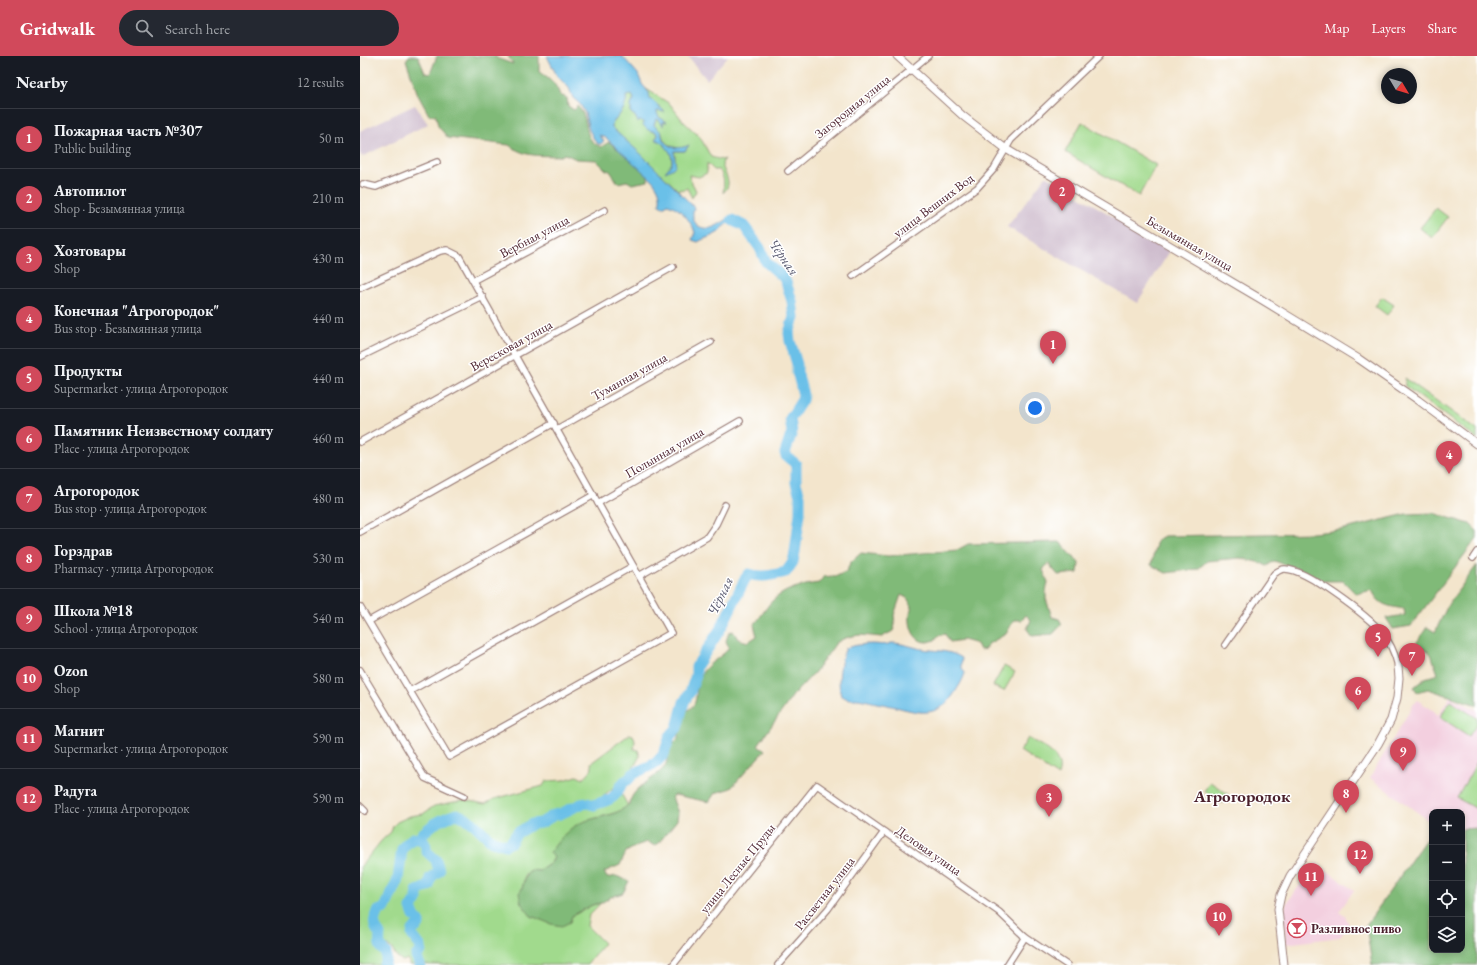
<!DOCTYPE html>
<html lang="en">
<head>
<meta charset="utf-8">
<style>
  body { margin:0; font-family:"EB Garamond",serif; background:#242831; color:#f1f3f6 }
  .controls { position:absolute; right:12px; bottom:12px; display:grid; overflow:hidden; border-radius:8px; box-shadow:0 2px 6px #0003 }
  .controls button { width:36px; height:36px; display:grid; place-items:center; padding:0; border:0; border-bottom:1px solid #363941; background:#171b24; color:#f1f3f6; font:20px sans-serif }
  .compass { position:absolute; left:1021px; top:12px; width:36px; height:36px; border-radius:50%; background:#171b24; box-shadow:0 2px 6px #0003; rotate:128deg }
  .you { position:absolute; left:675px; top:352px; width:14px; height:14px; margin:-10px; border:3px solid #fff; border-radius:50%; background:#1a73e8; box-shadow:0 0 0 6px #1a73e833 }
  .badge { display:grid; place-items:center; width:26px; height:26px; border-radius:50%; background:#d1495b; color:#fff; font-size:13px; font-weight:700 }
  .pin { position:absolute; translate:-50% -33px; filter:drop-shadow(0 1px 2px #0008) }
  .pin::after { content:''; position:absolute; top:21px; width:14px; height:12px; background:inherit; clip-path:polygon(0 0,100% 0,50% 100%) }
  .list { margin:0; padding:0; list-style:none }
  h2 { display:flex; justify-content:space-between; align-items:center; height:52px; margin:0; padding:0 16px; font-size:17px }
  h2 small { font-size:13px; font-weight:400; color:#9ea1a6 }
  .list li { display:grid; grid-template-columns:26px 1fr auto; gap:12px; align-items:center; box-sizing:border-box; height:60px; padding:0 16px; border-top:1px solid #363941 }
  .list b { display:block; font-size:15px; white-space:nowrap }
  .list p { margin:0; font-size:13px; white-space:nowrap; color:#9ea1a6 }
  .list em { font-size:13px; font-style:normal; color:#9ea1a6 }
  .icon { flex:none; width:22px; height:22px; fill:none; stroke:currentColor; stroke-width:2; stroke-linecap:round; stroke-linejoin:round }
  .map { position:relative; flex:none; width:1117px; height:909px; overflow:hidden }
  header { display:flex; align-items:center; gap:24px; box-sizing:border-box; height:56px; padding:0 20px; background:#d1495b; color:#fff }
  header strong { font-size:19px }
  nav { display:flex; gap:22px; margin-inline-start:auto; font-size:14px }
  .search { width:280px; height:36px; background:#242831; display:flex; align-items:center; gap:10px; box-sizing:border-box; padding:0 14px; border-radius:22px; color:#9ea1a6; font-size:15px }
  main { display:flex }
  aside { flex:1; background:#171b24 }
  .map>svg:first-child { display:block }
  .built { fill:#f3cfdf }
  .industrial { fill:#cfbdce }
  .green { fill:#a1da8d; stroke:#767c5c }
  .forest { fill:#80ba78; stroke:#656c52 }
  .water { fill:#6bc0e8; stroke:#5a708a }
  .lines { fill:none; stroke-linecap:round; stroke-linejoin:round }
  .river { stroke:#6bc0e8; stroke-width:11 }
  .minor-casing { stroke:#9e827c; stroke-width:8 }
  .tertiary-casing { stroke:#9e827c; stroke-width:9 }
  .minor { stroke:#fff; stroke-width:5.5 }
  .tertiary { stroke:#fff; stroke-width:7 }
  .labels { text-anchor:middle; stroke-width:3; stroke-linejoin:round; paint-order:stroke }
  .street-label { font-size:13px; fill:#4a1f2b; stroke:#fff }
  .poi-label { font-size:13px; font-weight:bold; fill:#4a1f2b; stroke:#fff; text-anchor:start }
  .water-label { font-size:14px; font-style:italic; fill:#56576d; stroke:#fff }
  .district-label { font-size:17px; font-weight:bold; fill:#4a1f2b; stroke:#fff }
</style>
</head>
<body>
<header>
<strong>Gridwalk</strong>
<div class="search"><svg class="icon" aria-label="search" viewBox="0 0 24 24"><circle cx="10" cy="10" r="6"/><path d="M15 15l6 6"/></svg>Search here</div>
<nav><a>Map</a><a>Layers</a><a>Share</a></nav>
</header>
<main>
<aside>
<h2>Nearby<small>12 results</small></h2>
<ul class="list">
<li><span class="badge">1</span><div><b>Пожарная часть №307</b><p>Public building</p></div><em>50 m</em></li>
<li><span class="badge">2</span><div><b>Автопилот</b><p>Shop · Безымянная улица</p></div><em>210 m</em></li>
<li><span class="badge">3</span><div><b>Хозтовары</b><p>Shop</p></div><em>430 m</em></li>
<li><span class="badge">4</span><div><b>Конечная &quot;Агрогородок&quot;</b><p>Bus stop · Безымянная улица</p></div><em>440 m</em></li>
<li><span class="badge">5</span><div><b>Продукты</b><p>Supermarket · улица Агрогородок</p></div><em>440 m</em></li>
<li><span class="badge">6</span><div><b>Памятник Неизвестному солдату</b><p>Place · улица Агрогородок</p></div><em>460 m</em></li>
<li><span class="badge">7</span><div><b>Агрогородок</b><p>Bus stop · улица Агрогородок</p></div><em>480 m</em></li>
<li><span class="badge">8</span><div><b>Горздрав</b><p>Pharmacy · улица Агрогородок</p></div><em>530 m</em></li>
<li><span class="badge">9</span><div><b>Школа №18</b><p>School · улица Агрогородок</p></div><em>540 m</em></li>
<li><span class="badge">10</span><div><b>Ozon</b><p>Shop</p></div><em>580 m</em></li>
<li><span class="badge">11</span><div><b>Магнит</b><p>Supermarket · улица Агрогородок</p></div><em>590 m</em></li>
<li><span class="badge">12</span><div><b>Радуга</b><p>Place · улица Агрогородок</p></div><em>590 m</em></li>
</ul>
</aside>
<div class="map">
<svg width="1117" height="909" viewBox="0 0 1117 909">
  <rect width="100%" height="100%" fill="#fff"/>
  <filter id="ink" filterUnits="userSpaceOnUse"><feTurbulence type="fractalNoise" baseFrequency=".025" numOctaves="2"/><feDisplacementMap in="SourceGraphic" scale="8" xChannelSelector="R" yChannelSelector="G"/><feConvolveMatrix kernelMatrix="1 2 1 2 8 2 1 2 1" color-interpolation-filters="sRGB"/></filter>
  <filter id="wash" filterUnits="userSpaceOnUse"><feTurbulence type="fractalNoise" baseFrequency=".012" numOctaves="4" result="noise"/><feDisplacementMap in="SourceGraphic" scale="16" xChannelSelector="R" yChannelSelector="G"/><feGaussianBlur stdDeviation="0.9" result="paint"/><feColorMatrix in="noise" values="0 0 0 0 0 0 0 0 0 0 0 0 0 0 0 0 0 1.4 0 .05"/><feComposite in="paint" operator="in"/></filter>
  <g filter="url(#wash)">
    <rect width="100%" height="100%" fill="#f3e5cc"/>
    <!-- built -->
    <g class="built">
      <path d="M1090 641 1117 654V772L1102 773V756H1072V767L1010 722 1053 649 1057 644 1073 654 1078 659Z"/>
      <path d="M956 807 994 834 979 856 985 860 989 869 980 881 926 888 923 857 926 848Z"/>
    </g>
    <!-- industrial -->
    <g class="industrial">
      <path d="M328 0H368L347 24Z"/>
      <path d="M55 49 68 68 2 101 0 97V75Z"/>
      <path d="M686 120 810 195 777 247 647 171Z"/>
    </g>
    <!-- green -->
    <g class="green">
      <path d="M285 32 310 48 323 65 340 81 351 101 362 104 365 103 362 107C364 120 374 126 363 137 364 129 365 121 359 114H354L347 107V117L339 121 329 119C330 126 334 129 336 135L332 142 327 132 323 134 320 133 319 135 252 72V68C258 60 268 51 266 40L272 38 274 43 271 49V57L275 60 278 66 280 64C286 68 295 73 298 79L295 83C309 89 313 98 312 113L315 100 314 95H325L328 90C320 94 307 92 303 82 301 77 304 81 301 76 299 74 296 72 294 69L296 63 299 64 303 69V66H306C303 63 296 61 297 55H304L289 42V37Z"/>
      <path d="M722 66 796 109 779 140 705 96Z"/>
      <path d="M1076 152 1088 161 1072 182 1060 172Z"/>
      <path d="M1022 241 1034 249 1027 259 1015 250Z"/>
      <path d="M1045 322 1117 374V383L1045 330Z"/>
      <path d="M644 610 655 616 644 635 633 630Z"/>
      <path d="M1090 645 1117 662V668L1109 680 1080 661Z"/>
      <path d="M270 678 273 679 275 684 274 693 278 694 280 700 272 714 266 722 244 739 243 747 246 750 253 746 259 739H262L268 750 258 756 230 764 194 801 191 807 179 815 170 814 165 819 162 834 212 860 232 849 241 847 229 859 227 870 244 887 227 909H49V906L47 903 43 905 37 901 31 892 25 889 20 879C19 887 19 891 26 897V904L24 909H0V811L22 784 31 776 33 770 37 766 50 760 63 758 74 750 104 744 125 748 134 743 183 730 186 725 204 724 217 720 223 723 232 713 231 707Z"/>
      <path d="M668 682C683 691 705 699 698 720L660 695Z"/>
      <path d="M1117 706V753L1097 742Z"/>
      <path d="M850 726 868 738 862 747 844 735Z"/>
    </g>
    <!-- forest -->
    <g class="forest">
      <path d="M49 0H58L65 17 70 18 77 0H136V2L153 8 148 0H179V16C190 21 196 28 200 39L207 42 208 50 214 54 218 50C219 53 222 55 223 58 229 72 224 84 241 91L249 86 279 110 288 120V125L272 128 267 125 258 127 250 115 246 114 236 104 216 103 205 98 200 100C180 99 166 102 149 89L88 82 78 70 76 60 69 59 58 39 46 4Z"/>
      <path d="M1073 457 1110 468 1117 475V482L1051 570 1033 573 1026 562 1045 559 1044 553C1028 550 1019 550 1012 534L996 538 983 525H963L945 515 914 505 907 510 901 507 880 502 847 505 838 513 806 517 791 509 797 484 804 480 953 477 981 474 1046 458Z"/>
      <path d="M700 486 719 507 718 517 698 519 688 507 683 514 688 526 686 536V543L692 561 699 563 702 568 693 578 672 580 667 573 671 564 666 559 662 564H654L646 578 628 588 625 593 620 594 617 588 603 584 590 586 585 578 578 580 575 584C573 585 568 586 566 586 550 585 547 561 552 550L547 542 541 539 534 559 535 569 533 575 522 581 500 579 492 580 483 583 476 587 455 616 434 638 398 689 405 694 371 732 355 737 349 746 315 739 312 741 318 757 317 764 298 788 293 789 288 786 278 789 266 796 260 809 244 816 247 822 256 820 269 825 263 837 251 841 241 847 232 849 212 860 210 866 202 870 191 868 171 860 161 847 159 837C165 831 162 822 170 814L179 815 191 807 194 801 190 796C197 787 204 777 213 771 230 759 256 763 270 747 271 732 296 723 305 710 308 705 307 698 309 693 310 689 315 687 317 684 321 676 320 664 325 657 328 653 333 652 335 646 338 635 335 630 341 619 347 607 361 602 369 592L366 585 369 576 373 575 378 583 388 586 397 580 394 569C400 562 405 553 411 546 424 533 441 529 459 527L464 520 475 521 487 515 490 507 501 497 528 500 597 494 608 488Z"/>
      <path d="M1117 509V649L1068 633 1057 636 1054 631 1065 622 1078 618 1071 598 1063 592 1059 596 1053 592 1067 571 1075 576 1089 547Z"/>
      <path d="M1117 772V909H1012L1006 869C1029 838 1049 805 1072 775V894H1102V773Z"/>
    </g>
    <!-- water -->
    <g class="water">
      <path d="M187 0H262L278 18 282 28 289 37 290 42 305 56 297 55V57L299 61 307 66H303V70L299 64 296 63 294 69C296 72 300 74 301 76 302 78 302 81 303 83 307 92 320 94 329 89L325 95H314C315 108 320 110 305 116L312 107C313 96 304 87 295 83L298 80 296 76 288 74 283 69V66L280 64 278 66 275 60 271 57V49L274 43 272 39 266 40C268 51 258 60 252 68V72L280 97 331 148 334 152C330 164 337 174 350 172 356 171 362 166 368 163L369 161C376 160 380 165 384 170 381 169 375 166 372 166 366 166 362 173 359 176 352 181 344 182 338 186L332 184 335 176C328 162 323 154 308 148L303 151 299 149C302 140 299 133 293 125L246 82 239 79 244 85 241 88H238L234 83 229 74 225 57 220 48 213 42 209 32 197 20Z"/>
      <path d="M531 587C542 587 552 591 562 593 576 595 590 594 602 602L601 610 605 617C603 625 598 631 594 638 574 668 551 653 522 648 515 647 506 644 498 643 489 643 490 644 481 640 477 628 480 603 486 592 495 589 503 588 512 588 519 588 524 590 531 587Z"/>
    </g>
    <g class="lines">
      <!-- river -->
      <g class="river">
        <path d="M24 909 26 904V897C19 891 19 887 20 878 13 870 13 865 18 855L25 852 38 823 42 793 45 789 53 782 57 783 61 781"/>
        <path d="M60 909 56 900 61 895V891L52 879 53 874 59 869V865L54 860 51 852 53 848 57 845V835L69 830 70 822 79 815 76 804 66 795V790L61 781 62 778 74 768 88 761 97 758 106 762 114 768 132 785 146 789 151 786 157 777 172 768 181 767 194 759 200 758 221 748 227 747 234 749C240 746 247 746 253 741 258 737 260 729 265 725L268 724 273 718 296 707 304 698 310 680 317 672 324 646 330 636 336 619V611L361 572 385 523 389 518C401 522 413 519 426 516L433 506 435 496 440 457V440L436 427V408L426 400 425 397 432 376 430 363 442 344 443 339 438 319 437 317V308L430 285 429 277 434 261 432 245 426 226 423 221 406 206 400 192 384 170 372 164"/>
      </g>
    </g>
  </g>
  <g filter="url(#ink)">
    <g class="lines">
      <!-- minor casing -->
      <g class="minor-casing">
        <g id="minor">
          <path d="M428 115 568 0"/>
          <path d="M3 128 16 131 77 106"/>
          <path d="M493 220 617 132 634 113 651 84 739 0"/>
          <path d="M114 224 245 154"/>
          <path d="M0 232 80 195 87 194 99 200 311 577 89 701 0 551"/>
          <path d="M0 301 123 241"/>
          <path d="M197 373 351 286"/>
          <path d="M0 386 313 211"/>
          <path d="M238 447 380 365"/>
          <path d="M0 476 194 367"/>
          <path d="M1113 502 1117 496"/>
          <path d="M279 520 347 481 356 468 365 449"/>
          <path d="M9 565 234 439"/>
          <path d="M865 589 914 518C918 515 920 513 925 513 946 513 1008 560 1022 577 1031 587 1035 598 1038 610"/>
          <path d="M0 614 65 722 104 740"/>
          <path d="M50 635 273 510"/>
          <path d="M0 750 5 755"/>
          <path d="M313 909 457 729 639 856 665 881 707 909"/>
          <path d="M418 909 468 853 524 776"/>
          <path d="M647 909 665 881"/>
        </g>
      </g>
      <!-- tertiary casing -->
      <g class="tertiary-casing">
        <g id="tertiary">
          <path d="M537 0 603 60 646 93 899 242 999 303 1058 344 1117 388"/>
          <path d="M924 909 918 853 921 839 930 820 1018 688 1031 664 1037 642 1039 622 1038 610"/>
        </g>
      </g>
      <!-- minor -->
      <use href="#minor" class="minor"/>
      <!-- tertiary -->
      <use href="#tertiary" class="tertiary"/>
    </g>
  </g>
  <!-- icons -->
  <defs>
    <g id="bar-ring" transform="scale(1)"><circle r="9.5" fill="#fff" stroke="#d1495b" stroke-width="1.5"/><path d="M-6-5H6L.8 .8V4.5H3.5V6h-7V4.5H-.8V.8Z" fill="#d1495b"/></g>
  </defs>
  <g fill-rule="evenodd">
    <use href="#bar-ring" x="937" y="872"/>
  </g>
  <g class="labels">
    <!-- street labels -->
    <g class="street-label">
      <text transform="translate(492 50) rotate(-39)" y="5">Загородная улица</text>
      <text transform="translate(573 149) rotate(-37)" y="5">улица Вешних Вод</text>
      <text transform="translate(174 180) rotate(-28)" y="5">Вербная улица</text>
      <text transform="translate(830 187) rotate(30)" y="5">Безымянная улица</text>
      <text transform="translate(151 289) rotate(-29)" y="5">Вересковая улица</text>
      <text transform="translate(269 320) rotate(-29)" y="5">Туманная улица</text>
      <text transform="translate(304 396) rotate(-30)" y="5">Полынная улица</text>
      <text transform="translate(569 794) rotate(35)" y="5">Деловая улица</text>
      <text transform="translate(377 812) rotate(-51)" y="5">улица Лесные Пруды</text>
      <text transform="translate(464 837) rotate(-52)" y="5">Рассветная улица</text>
    </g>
    <!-- poi labels -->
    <g class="poi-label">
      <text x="951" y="877">Разливное пиво</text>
    </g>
    <!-- water labels -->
    <g class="water-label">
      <text transform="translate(424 201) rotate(55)" y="5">Чёрная</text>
      <text transform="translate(360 540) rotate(-64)" y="5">Чёрная</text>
    </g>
    <!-- district labels -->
    <g class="district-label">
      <text x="882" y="746">Агрогородок</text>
    </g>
  </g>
</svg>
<div class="controls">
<button>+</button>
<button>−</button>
<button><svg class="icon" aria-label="locate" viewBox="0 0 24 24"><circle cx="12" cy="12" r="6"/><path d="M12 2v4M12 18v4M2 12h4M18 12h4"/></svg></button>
<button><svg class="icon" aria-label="layers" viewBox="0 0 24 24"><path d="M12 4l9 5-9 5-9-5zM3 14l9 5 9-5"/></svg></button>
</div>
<svg class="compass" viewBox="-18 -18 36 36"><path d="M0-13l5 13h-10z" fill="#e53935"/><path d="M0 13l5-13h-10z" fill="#9ea1a6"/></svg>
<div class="you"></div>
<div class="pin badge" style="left:693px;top:308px">1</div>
<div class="pin badge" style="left:702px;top:155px">2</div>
<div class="pin badge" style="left:689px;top:761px">3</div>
<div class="pin badge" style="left:1089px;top:418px">4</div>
<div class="pin badge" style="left:1018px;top:601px">5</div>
<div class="pin badge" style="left:998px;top:654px">6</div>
<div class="pin badge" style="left:1052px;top:620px">7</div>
<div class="pin badge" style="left:986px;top:757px">8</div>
<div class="pin badge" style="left:1043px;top:715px">9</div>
<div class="pin badge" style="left:859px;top:880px">10</div>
<div class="pin badge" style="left:951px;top:840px">11</div>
<div class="pin badge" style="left:1000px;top:818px">12</div>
</div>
</main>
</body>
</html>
